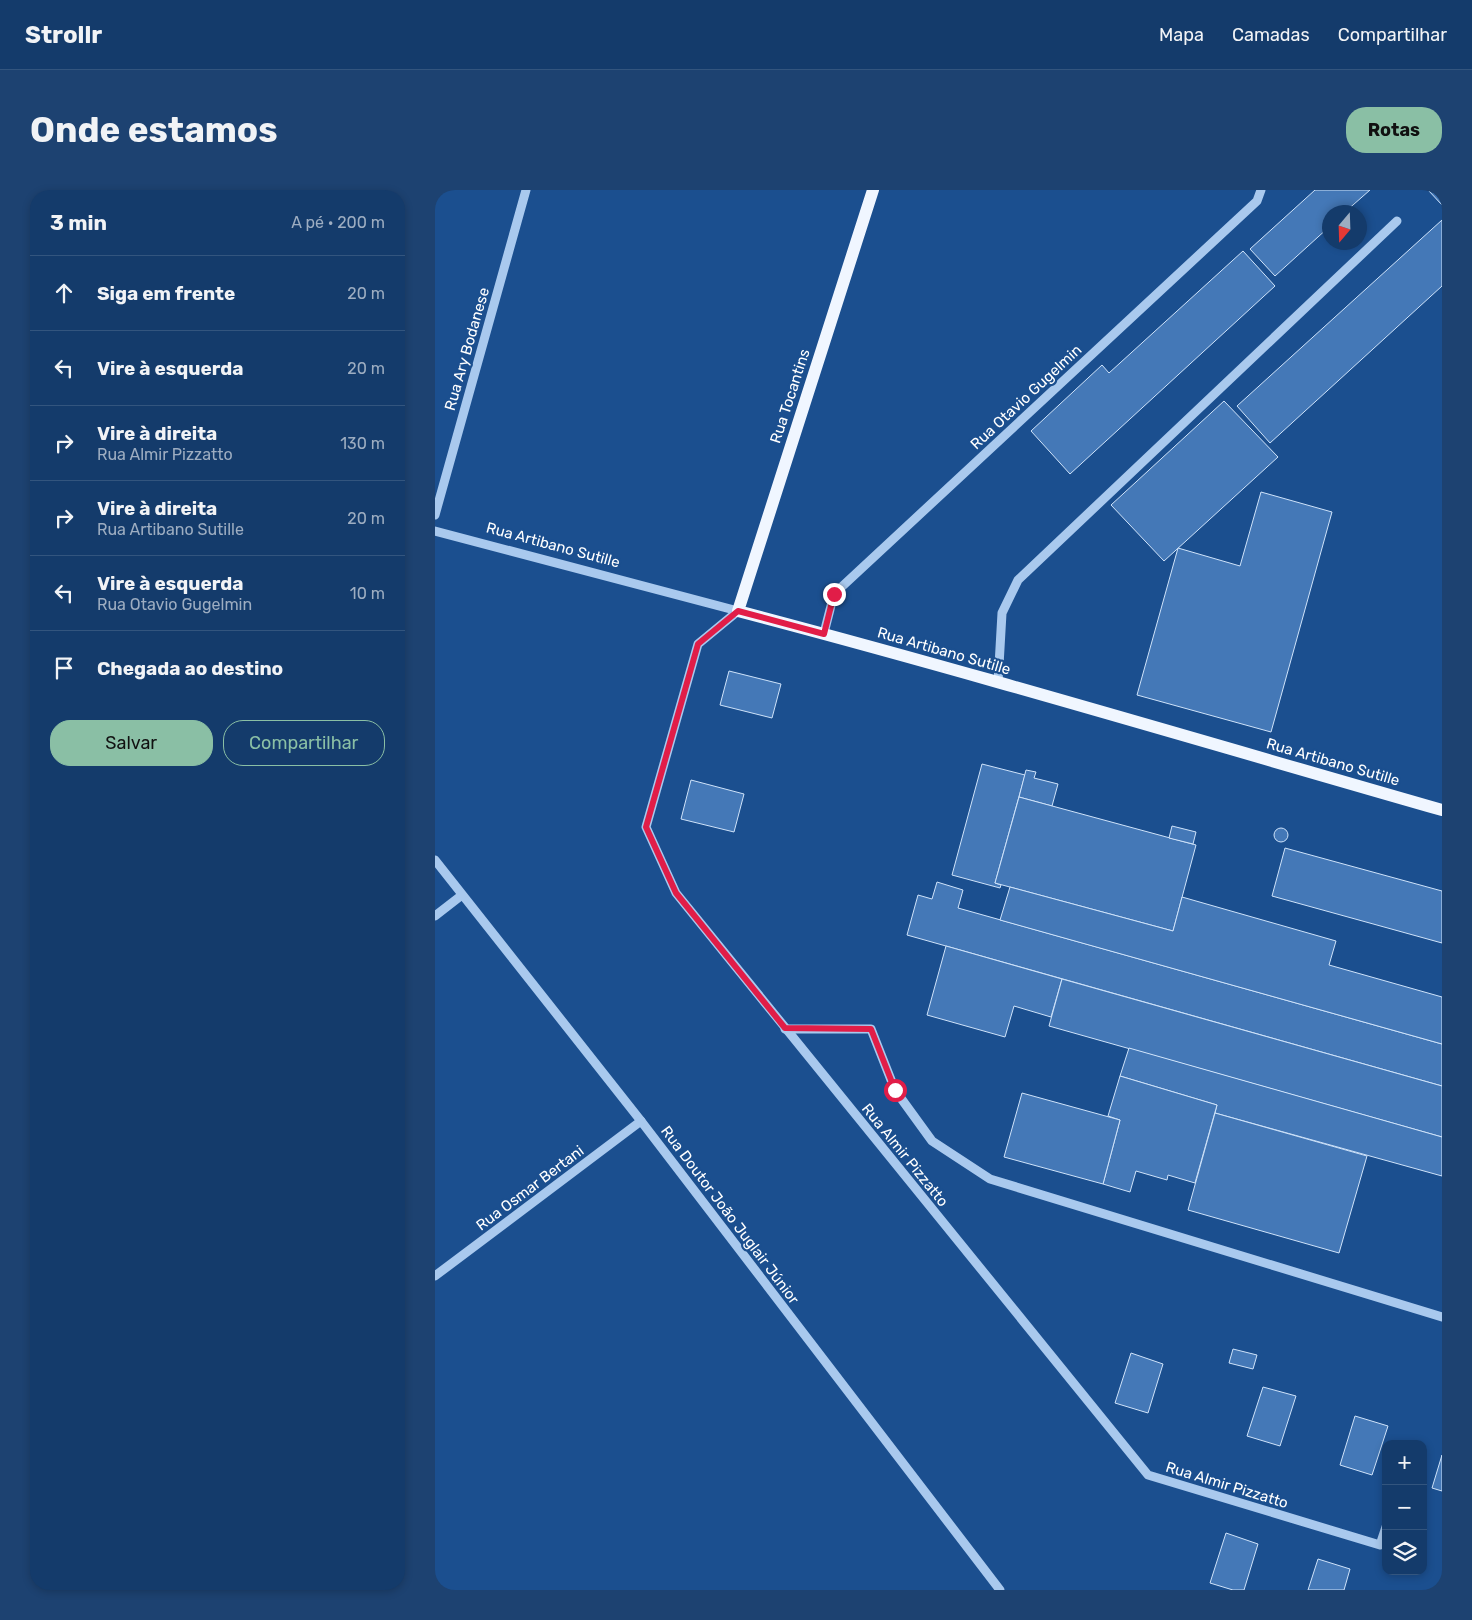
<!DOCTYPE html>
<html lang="pt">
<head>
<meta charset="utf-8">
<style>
  body { margin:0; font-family:Rubik,sans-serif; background:#1d4271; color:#f1f3f6 }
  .controls { position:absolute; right:15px; bottom:15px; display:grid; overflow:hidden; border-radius:10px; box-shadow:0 2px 8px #0003 }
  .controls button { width:45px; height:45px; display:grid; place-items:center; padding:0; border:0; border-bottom:1px solid #33557e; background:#143b6b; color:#f1f3f6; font:25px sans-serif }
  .compass { position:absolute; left:887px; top:15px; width:45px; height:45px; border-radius:50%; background:#143b6b; box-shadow:0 2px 8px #0003; rotate:199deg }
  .stop { position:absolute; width:15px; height:15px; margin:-11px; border:4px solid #e11d48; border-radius:50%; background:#fff }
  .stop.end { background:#e11d48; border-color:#fff; box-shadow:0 1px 5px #0008 }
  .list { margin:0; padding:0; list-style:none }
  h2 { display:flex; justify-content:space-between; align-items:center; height:65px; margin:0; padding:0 20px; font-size:21px }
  h2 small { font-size:16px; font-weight:400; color:#9dadc1 }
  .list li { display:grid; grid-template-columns:32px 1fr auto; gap:15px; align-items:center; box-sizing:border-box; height:75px; padding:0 20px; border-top:1px solid #33557e }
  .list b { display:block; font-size:19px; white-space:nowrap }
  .list p { margin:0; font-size:16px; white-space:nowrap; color:#9dadc1 }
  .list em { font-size:16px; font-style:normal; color:#9dadc1 }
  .actions { display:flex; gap:10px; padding:15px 20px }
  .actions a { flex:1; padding:11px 0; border:1px solid #8abfa5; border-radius:20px; text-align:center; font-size:18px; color:#8abfa5 }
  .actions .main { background:#8abfa5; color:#111 }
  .icon { flex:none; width:28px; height:28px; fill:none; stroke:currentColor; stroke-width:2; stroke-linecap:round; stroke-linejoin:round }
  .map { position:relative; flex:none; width:1007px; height:1400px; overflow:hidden; border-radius:20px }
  header { display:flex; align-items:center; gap:30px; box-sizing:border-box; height:70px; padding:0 25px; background:#143b6b; border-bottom:1px solid #33557e }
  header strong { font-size:24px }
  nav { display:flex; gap:28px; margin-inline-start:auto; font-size:18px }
  .intro { display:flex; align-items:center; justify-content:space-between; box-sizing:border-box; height:120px; padding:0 30px }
  h1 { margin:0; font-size:35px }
  .button { padding:12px 22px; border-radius:20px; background:#8abfa5; color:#111; font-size:18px; font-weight:700 }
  main { display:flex; gap:30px; padding:0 30px }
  aside { flex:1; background:#143b6b; border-radius:20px; box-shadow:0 2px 8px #0003 }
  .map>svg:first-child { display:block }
  .building { fill:#4478b7; stroke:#cfe3fa }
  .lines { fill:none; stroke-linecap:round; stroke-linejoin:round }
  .minor { stroke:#a9c9ee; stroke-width:9 }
  .major { stroke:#f0f6ff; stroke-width:12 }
  .route { stroke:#e11d48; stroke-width:6 }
  .labels { text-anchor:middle; stroke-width:4.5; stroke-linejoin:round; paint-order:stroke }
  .street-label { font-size:15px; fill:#fff; stroke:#1b4f8f }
</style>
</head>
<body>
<header>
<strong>Strollr</strong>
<nav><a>Mapa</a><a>Camadas</a><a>Compartilhar</a></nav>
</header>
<div class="intro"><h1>Onde estamos</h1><a class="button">Rotas</a></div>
<main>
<aside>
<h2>3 min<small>A pé · 200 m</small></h2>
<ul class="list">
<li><svg class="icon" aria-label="ahead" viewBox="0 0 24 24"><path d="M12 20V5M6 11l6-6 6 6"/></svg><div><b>Siga em frente</b></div><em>20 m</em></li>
<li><svg class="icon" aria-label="left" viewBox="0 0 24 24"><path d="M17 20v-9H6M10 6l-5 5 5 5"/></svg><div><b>Vire à esquerda</b></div><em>20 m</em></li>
<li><svg class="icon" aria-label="right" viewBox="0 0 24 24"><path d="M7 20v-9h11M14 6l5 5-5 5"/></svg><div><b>Vire à direita</b><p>Rua Almir Pizzatto</p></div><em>130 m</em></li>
<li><svg class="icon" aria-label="right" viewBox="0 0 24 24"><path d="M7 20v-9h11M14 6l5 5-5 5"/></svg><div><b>Vire à direita</b><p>Rua Artibano Sutille</p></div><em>20 m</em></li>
<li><svg class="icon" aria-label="left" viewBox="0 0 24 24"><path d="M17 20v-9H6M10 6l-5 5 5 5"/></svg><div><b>Vire à esquerda</b><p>Rua Otavio Gugelmin</p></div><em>10 m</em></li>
<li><svg class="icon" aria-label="arrive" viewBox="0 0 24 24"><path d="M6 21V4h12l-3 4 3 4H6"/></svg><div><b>Chegada ao destino</b></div></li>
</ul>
<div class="actions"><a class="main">Salvar</a><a>Compartilhar</a></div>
</aside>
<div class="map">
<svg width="1007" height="1400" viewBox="0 0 1007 1400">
  <rect width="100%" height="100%" fill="#1b4f8f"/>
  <!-- building -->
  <g class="building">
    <path d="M880 0H935L910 22H894V37L840 86 815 59Z"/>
    <path d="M993 0H1007V15Z"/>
    <path d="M1007 30V96L835 253 802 216Z"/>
    <path d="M808 61 840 96 635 284 596 241 667 175 674 183Z"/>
    <path d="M789 211 843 267 729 371 676 315Z"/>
    <path d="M826 302 897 322 836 542 702 505 743 358 805 376Z"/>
    <path d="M294 481 346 494 337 528 285 515Z"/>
    <path d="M547 574 590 585 560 693 566 695 565 698 517 685Z"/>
    <path d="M591 580 601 582 599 588 623 594 617 616 584 607Z"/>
    <path d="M256 590 309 604 299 642 246 629Z"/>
    <path d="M584 607 761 655 738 741 560 693Z"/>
    <path d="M737 636 761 642 758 654 734 648Z"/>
    <circle cx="846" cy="645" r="7"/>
    <path d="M850 658 1007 701V753L837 706Z"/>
    <path d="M502 692 528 700 523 718 1007 854V896L472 745 483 705 497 709Z"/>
    <path d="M575 697 738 741 747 707 901 751 894 775 1007 807V854L565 730Z"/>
    <path d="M511 756 627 789 616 827 579 816 570 847 492 825Z"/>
    <path d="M627 789 1007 896V947L614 836Z"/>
    <path d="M694 858 1007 947V986L780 923 782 915 685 886Z"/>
    <path d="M685 886 782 915 760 993 733 985 732 990 701 981 695 1002 668 994 685 930 673 926Z"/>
    <path d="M587 903 685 930 668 994 569 967Z"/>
    <path d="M780 923 932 966 904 1063 753 1020Z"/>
    <path d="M798 1159 822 1165 818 1179 794 1173Z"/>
    <path d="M696 1163 728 1174 713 1223 680 1213Z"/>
    <path d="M828 1197 861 1206 845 1256 812 1246Z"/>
    <path d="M920 1226 953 1236 937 1285 905 1275Z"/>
    <path d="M1007 1265V1301L997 1298Z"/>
    <path d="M791 1343 823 1354 809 1400H798L775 1393Z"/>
    <path d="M883 1369 915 1379 909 1400H873Z"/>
  </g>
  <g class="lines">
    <!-- minor -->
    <g class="minor">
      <path d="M0 325 91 0"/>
      <path d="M0 341 303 421"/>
      <path d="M303 421 263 454 211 637 241 703 713 1285 945 1355 951 1337"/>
      <path d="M389 443 399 404 822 11 826 0"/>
      <path d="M563 493 567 423 583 390 962 31"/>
      <path d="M0 670 206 931 565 1400"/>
      <path d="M0 726 27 705"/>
      <path d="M350 839H436L460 900 497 951 555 989 1007 1127"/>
      <path d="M0 1086 206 931"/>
    </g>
    <!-- major -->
    <path class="major" d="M438 0 303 421C539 483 773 553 1007 620"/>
  </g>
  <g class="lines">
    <!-- route -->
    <path class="route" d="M399 404 389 444 303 421 263 454 211 637 241 703 350 838 436 839 460 900"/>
  </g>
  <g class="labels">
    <!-- street labels -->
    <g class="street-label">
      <text transform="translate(32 159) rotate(-74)" y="5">Rua Ary Bodanese</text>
      <text transform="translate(355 206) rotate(-72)" y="5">Rua Tocantins</text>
      <text transform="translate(591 207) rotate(-43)" y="5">Rua Otavio Gugelmin</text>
      <text transform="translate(118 355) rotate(15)" y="5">Rua Artibano Sutille</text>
      <text transform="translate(509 461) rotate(16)" y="5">Rua Artibano Sutille</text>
      <text transform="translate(898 572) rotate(16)" y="5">Rua Artibano Sutille</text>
      <text transform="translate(470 965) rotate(51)" y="5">Rua Almir Pizzatto</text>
      <text transform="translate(95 998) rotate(-37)" y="5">Rua Osmar Bertani</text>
      <text transform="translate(295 1025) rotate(53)" y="5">Rua Doutor João Juglair Júnior</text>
      <text transform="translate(792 1295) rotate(17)" y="5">Rua Almir Pizzatto</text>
    </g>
  </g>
</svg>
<div class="controls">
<button>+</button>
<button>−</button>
<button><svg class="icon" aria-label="layers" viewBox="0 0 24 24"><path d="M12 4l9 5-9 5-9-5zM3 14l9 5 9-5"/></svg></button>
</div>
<svg class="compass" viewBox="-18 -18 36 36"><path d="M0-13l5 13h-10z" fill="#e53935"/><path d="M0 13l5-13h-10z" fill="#9dadc1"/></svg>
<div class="stop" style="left:460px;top:900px"></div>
<div class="stop end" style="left:399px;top:404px"></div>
</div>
</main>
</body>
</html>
